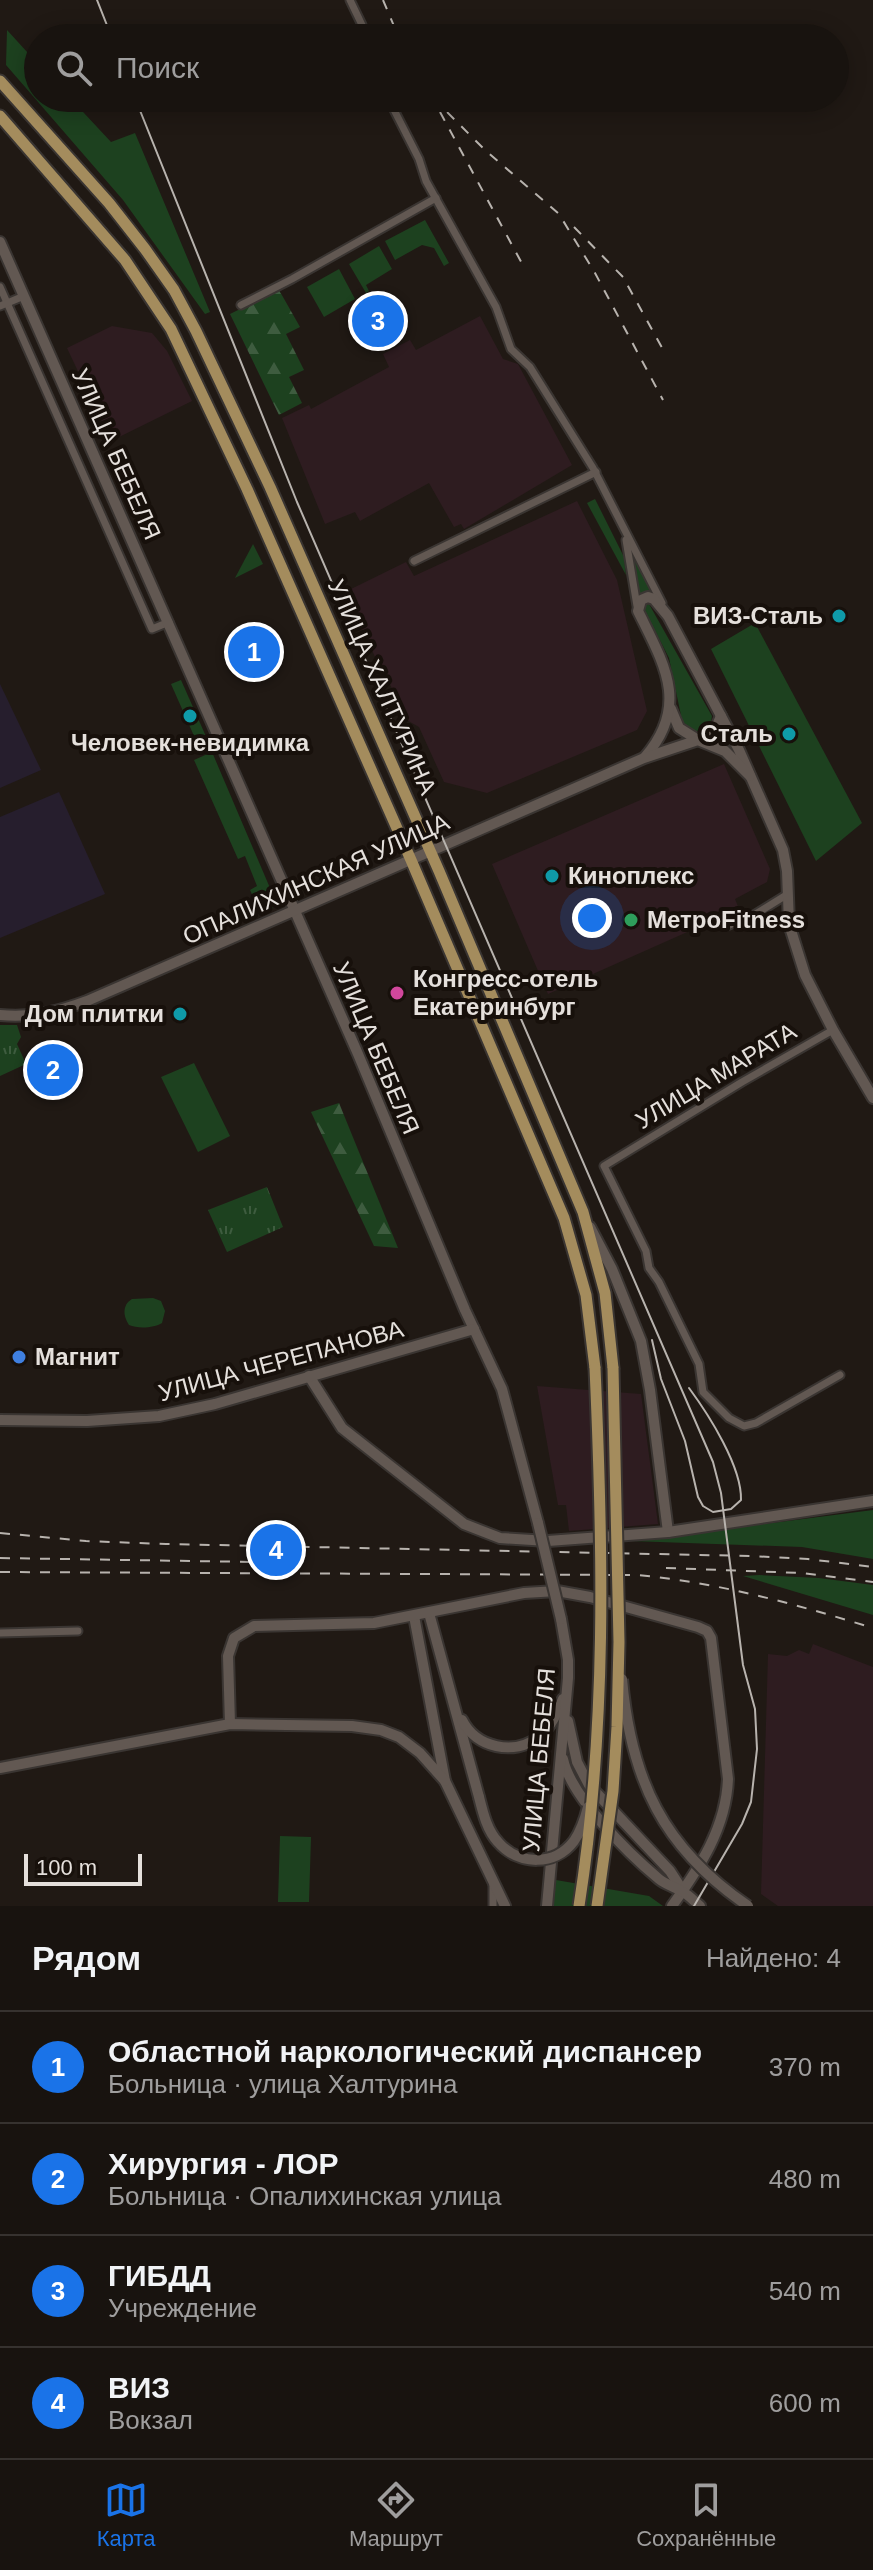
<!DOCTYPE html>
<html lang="ru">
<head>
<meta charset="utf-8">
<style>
  body { margin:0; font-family:Helvetica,sans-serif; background:#211c18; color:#f1f3f6 }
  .scale { position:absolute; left:24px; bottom:20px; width:118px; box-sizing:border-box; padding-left:8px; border:4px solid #e5e0dc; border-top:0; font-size:22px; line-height:28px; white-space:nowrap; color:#e5e0dc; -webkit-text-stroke:6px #17100b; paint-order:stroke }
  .you { position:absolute; left:592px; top:918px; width:28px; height:28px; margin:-20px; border:6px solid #fff; border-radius:50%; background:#1a73e8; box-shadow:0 0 0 12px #1a73e833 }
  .badge { display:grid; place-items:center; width:52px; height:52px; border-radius:50%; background:#1a73e8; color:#fff; font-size:26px; font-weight:700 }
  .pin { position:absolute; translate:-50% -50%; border:4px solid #fff; box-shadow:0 2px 8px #0006 }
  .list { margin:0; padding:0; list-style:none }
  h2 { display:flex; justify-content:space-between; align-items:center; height:104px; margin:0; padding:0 32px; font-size:34px }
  h2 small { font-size:26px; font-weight:400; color:#9f9e9e }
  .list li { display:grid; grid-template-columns:52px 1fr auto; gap:24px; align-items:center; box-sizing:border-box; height:112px; padding:0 32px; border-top:2px solid #36322f }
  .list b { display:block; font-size:30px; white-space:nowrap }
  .list p { margin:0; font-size:26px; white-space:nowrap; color:#9f9e9e }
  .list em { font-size:26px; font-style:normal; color:#9f9e9e }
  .icon { flex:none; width:44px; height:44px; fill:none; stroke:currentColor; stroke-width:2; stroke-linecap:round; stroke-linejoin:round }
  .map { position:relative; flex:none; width:873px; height:1906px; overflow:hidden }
  .search { position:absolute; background:#18130f; box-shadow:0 4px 20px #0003; left:24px; right:24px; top:24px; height:88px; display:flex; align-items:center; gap:20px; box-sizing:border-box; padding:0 28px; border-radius:44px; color:#9f9e9e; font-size:30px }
  .sheet { height:552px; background:#18130f }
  nav { display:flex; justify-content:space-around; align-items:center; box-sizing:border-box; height:112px; border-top:2px solid #36322f; background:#18130f; font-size:22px; color:#9f9e9e }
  nav a { display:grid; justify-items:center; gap:4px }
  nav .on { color:#1a73e8 }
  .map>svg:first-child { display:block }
  .commercial { fill:#2e1c20 }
  .education { fill:#261e2d }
  .grass { fill:#1d411f }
  .forest { fill:url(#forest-firs) }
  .park { fill:url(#park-tufts) }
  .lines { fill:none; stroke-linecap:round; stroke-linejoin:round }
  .street-casing { stroke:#3a3532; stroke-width:11 }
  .secondary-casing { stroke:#3a3532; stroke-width:14 }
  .primary-casing { stroke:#3a3532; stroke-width:15 }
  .street { stroke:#625852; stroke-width:7 }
  .secondary { stroke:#625852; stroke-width:10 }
  .primary { stroke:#a48c5d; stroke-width:11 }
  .tram { stroke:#b8b3ae; stroke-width:2 }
  .rail { stroke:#b8b3ae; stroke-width:2; stroke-dasharray:10 10; stroke-linecap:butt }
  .secondary-bridge-casing { stroke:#3a3532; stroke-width:14; stroke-linecap:butt }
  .primary-bridge-casing { stroke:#3a3532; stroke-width:15; stroke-linecap:butt }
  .secondary-bridge { stroke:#625852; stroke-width:10 }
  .primary-bridge { stroke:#a48c5d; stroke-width:11 }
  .culture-dot { fill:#0f9aa8; stroke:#17100b; stroke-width:3 }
  .leisure-dot { fill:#2e9e5b; stroke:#17100b; stroke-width:3 }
  .hotel-dot { fill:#d1479c; stroke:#17100b; stroke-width:3 }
  .shop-dot { fill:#3f7fe0; stroke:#17100b; stroke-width:3 }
  .labels { text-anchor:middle; stroke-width:8; stroke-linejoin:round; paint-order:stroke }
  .street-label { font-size:24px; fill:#e5e0dc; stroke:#17100b }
  .poi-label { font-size:24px; font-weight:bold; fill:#e5e0dc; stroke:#17100b; text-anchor:start }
</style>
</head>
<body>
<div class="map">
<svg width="873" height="1906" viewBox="0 0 873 1906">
  <defs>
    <pattern id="forest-firs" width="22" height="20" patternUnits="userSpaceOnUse" patternTransform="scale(2)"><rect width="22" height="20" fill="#1d411f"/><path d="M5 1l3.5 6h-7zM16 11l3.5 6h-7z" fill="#3e5c3f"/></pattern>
    <pattern id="park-tufts" width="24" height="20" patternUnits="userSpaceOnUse" patternTransform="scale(2)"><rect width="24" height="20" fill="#1d411f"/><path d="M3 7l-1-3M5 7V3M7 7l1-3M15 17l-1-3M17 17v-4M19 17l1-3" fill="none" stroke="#3e5c3f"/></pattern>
  </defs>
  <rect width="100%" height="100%" fill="#201914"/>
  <!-- commercial -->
  <g class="commercial">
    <path d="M480 316 503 359 518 364 572 465 464 529 461 524 454 527 429 483 360 521 355 512 325 524 282 418 309 405 311 409 389 367 383 354 410 340 416 350Z"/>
    <path d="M112 326 152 333 167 351 192 401 111 441 67 348Z"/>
    <path d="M577 501 617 580 647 711 637 730 487 793 444 782 419 727 405 719 380 661 375 657 348 598 351 589 406 562 414 576Z"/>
    <path d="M724 764 770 869 767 882 735 899 739 909 548 994 492 864Z"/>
    <path d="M537 1386 641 1394 658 1524 569 1531 566 1505H558Z"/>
    <path d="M813 1644 873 1667V1906H778L761 1894 768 1654 787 1656 799 1650 809 1654Z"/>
  </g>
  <!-- education -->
  <g class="education">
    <path d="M0 684 41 770 0 788Z"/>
    <path d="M59 792 105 894 0 938V817Z"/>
  </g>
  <!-- grass -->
  <g class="grass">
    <path d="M7 30 38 64V98H70L111 142 135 133 210 312 205 314 123 200 6 65Z"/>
    <path d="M425 220 449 263 444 266 434 248 422 245 395 260 385 241Z"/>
    <path d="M379 246 392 269 366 285 369 291 366 293 349 264Z"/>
    <path d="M339 269 355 299 324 317 307 287Z"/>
    <path d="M595 499 624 557 626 575 587 503Z"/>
    <path d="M253 544 263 564 235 578Z"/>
    <path d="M634 556 653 593 645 592 637 597Z"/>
    <path d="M649 604 712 716C711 730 701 732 688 731L683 725 669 658 645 611 644 606Z"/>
    <path d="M755 623 862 823 816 861 711 649Z"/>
    <path d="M181 680 208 741 198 745 171 684Z"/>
    <path d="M212 752 273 895V908L261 914 250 890 257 886 245 856 238 859 194 760Z"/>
    <path d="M194 1063 230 1136 198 1152 161 1077Z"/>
    <path d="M132 1299 153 1298 161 1301 165 1311 162 1323C154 1328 138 1329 129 1325 123 1316 122 1305 132 1299Z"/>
    <path d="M873 1510V1559L802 1547 631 1541Z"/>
    <path d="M759 1575 819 1578 873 1585V1615L743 1576Z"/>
    <path d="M280 1836 311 1837 309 1902H278Z"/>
    <path d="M556 1880 649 1896 663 1906H553Z"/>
  </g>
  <!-- forest -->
  <g class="forest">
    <path d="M279 290 300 327 286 334 304 370 289 377 302 403 279 415 230 314Z"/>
    <path d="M339 1103 398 1248 374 1246 311 1112Z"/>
  </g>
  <!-- park -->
  <g class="park">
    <path d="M0 1025H17L21 1037 17 1044 26 1064 0 1076Z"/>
    <path d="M267 1187 283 1227 227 1252 208 1210Z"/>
  </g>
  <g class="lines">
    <!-- street casing -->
    <g class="street-casing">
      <g id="street">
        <path d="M350 0 362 25 365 38"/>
        <path d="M388 98 419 159 426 181 496 307 511 349 530 367 593 468 662 603"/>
        <path d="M0 287 152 629 169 622"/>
        <path d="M241 305 292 279 436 198"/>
        <path d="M0 306 24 296"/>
        <path d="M626 540 637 606"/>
        <path d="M414 561 596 472"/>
        <path d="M727 926 754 915 788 894"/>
        <path d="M833 1030 742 1082 604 1166 646 1251 649 1268 659 1282 699 1364 703 1392 729 1418 744 1426 756 1423 840 1375"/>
        <path d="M0 1633 78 1631"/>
        <path d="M493 1884V1906"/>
      </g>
    </g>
    <!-- secondary casing -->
    <g class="secondary-casing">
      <g id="secondary">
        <path d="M0 242 358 1054 465 1310 502 1389 538 1523"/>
        <path d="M671 709 679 728 698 740 715 730 721 716"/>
        <path d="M645 757C690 705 664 664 638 611L641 600 648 597 654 599 668 616 739 750 783 850 787 871 789 924 805 975 833 1030 873 1098"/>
        <path d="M0 1015C31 1018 58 1012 87 1001L644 758 698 740 725 751 750 776"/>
        <path d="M590 1227 612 1269 641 1341 650 1390 668 1532"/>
        <path d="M309 1376 342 1428 464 1524 500 1538 548 1541 668 1532 873 1501"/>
        <path d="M0 1420 87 1421 159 1416 215 1404 474 1329"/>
        <path d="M429 1613 479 1797"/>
        <path d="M414 1616 445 1781 505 1906"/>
        <path d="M462 1720C476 1748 514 1756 539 1737 551 1727 557 1713 563 1699"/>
        <path d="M568 1721 577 1762 589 1785 670 1871 683 1891"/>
        <path d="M230 1724 228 1656 234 1638 254 1626 374 1623 524 1593 557 1591 590 1597 698 1627 707 1631 711 1638 728 1779C726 1828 700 1867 672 1906"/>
        <path d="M563 1759C571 1797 629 1854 659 1879 665 1884 673 1886 681 1891 688 1894 694 1901 700 1906"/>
        <path d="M0 1768 230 1724 352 1726 381 1730 399 1737 420 1753 445 1781"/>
        <path d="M547 1906 568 1678V1660L561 1619"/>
      </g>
    </g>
    <!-- primary casing -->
    <g class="primary-casing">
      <g id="primary">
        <path d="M0 81 109 203 145 249 174 290 196 331 270 487 439 871 583 1212 605 1293 613 1368"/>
        <path d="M0 116 125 260 171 329 247 489 411 860 564 1218 586 1295 595 1368"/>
      </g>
    </g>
    <!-- street -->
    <use href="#street" class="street"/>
    <!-- secondary -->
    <use href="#secondary" class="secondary"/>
    <!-- primary -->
    <use href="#primary" class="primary"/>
    <!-- tram -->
    <g class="tram">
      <path d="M97 0 112 38"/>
      <path d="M135 98 297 502 713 1462 721 1493 743 1665 755 1709 757 1749 751 1802 742 1824 694 1906"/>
      <path d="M652 1340 661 1379 685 1441 698 1497 703 1506 713 1512 731 1509 741 1500C742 1467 709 1415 689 1388"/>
    </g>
    <!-- rail -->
    <g class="rail">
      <path d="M383 0 399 38"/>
      <path d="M433 98 485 150 559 214 595 273 663 400"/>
      <path d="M440 112 525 269"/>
      <path d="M574 227 623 277 666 355"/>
      <path d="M0 1533 86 1541 166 1544 751 1556 808 1559 873 1567"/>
      <path d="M0 1558 254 1562"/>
      <path d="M666 1568 802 1573 873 1582"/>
      <path d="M0 1572 636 1575C717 1582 795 1604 873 1628"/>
    </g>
    <!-- secondary-bridge casing -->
    <g class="secondary-bridge-casing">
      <g id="secondary-bridge">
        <path d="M538 1523 561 1619"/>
        <path d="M622 1679C631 1780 663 1848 748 1906"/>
        <path d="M479 1797C483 1813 487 1830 498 1842 519 1866 555 1866 574 1841 581 1831 585 1819 588 1807"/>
      </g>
    </g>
    <!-- primary-bridge casing -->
    <g class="primary-bridge-casing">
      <g id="primary-bridge">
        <path d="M579 1906C607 1728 603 1548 595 1368"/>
        <path d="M597 1906 613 1791 617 1727 619 1642 613 1368"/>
      </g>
    </g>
    <!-- secondary-bridge -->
    <use href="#secondary-bridge" class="secondary-bridge"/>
    <!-- primary-bridge -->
    <use href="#primary-bridge" class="primary-bridge"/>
  </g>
  <!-- markers -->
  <g class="culture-dot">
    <circle cx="839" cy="616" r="8"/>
    <circle cx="190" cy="716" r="8"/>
    <circle cx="789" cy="734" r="8"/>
    <circle cx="552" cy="876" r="8"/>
    <circle cx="180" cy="1014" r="8"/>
  </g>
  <circle class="leisure-dot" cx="631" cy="920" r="8"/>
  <circle class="hotel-dot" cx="397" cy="993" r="8"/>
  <circle class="shop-dot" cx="19" cy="1357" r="8"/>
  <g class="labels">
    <!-- street labels -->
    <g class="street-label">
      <text transform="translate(116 454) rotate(66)" y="8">УЛИЦА БЕБЕЛЯ</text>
      <text transform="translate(382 687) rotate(66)" y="8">УЛИЦА ХАЛТУРИНА</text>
      <text transform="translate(316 879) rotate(-24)" y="8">ОПАЛИХИНСКАЯ УЛИЦА</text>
      <text transform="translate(376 1048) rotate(67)" y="8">УЛИЦА БЕБЕЛЯ</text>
      <text transform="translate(716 1076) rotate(-31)" y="8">УЛИЦА МАРАТА</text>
      <text transform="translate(281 1361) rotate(-15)" y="8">УЛИЦА ЧЕРЕПАНОВА</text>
      <text transform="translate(539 1760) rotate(-85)" y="8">УЛИЦА БЕБЕЛЯ</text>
    </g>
    <!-- poi labels -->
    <g class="poi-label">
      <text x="823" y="624" text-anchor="end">ВИЗ-Сталь</text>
      <text x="773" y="742" text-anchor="end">Сталь</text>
      <text x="190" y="751" text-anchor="middle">Человек-невидимка</text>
      <text x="568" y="884">Киноплекс</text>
      <text x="647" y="928">МетроFitness</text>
      <text x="413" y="987">Конгресс-отель<tspan x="413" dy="28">Екатеринбург</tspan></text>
      <text x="164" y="1022" text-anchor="end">Дом плитки</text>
      <text x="35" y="1365">Магнит</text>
    </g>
  </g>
</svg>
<div class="scale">100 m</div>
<div class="you"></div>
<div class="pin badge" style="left:254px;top:652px">1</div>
<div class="pin badge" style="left:53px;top:1070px">2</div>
<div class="pin badge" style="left:378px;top:321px">3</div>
<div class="pin badge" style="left:276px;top:1550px">4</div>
<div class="search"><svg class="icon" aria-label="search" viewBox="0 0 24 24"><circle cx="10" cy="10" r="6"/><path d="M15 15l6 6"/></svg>Поиск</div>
</div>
<section class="sheet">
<h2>Рядом<small>Найдено: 4</small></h2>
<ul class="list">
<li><span class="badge">1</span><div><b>Областной наркологический диспансер</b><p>Больница · улица Халтурина</p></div><em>370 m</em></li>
<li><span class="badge">2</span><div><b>Хирургия - ЛОР</b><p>Больница · Опалихинская улица</p></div><em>480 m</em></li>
<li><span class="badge">3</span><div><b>ГИБДД</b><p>Учреждение</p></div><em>540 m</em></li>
<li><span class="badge">4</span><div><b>ВИЗ</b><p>Вокзал</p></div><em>600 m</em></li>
</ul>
</section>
<nav>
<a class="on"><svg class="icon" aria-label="map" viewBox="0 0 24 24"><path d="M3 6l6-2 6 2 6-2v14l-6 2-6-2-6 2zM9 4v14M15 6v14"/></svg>Карта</a>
<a><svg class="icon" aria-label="directions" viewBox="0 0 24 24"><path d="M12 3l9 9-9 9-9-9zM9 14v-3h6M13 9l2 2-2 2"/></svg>Маршрут</a>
<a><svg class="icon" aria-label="saved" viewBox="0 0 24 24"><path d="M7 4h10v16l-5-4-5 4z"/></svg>Сохранённые</a>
</nav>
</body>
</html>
